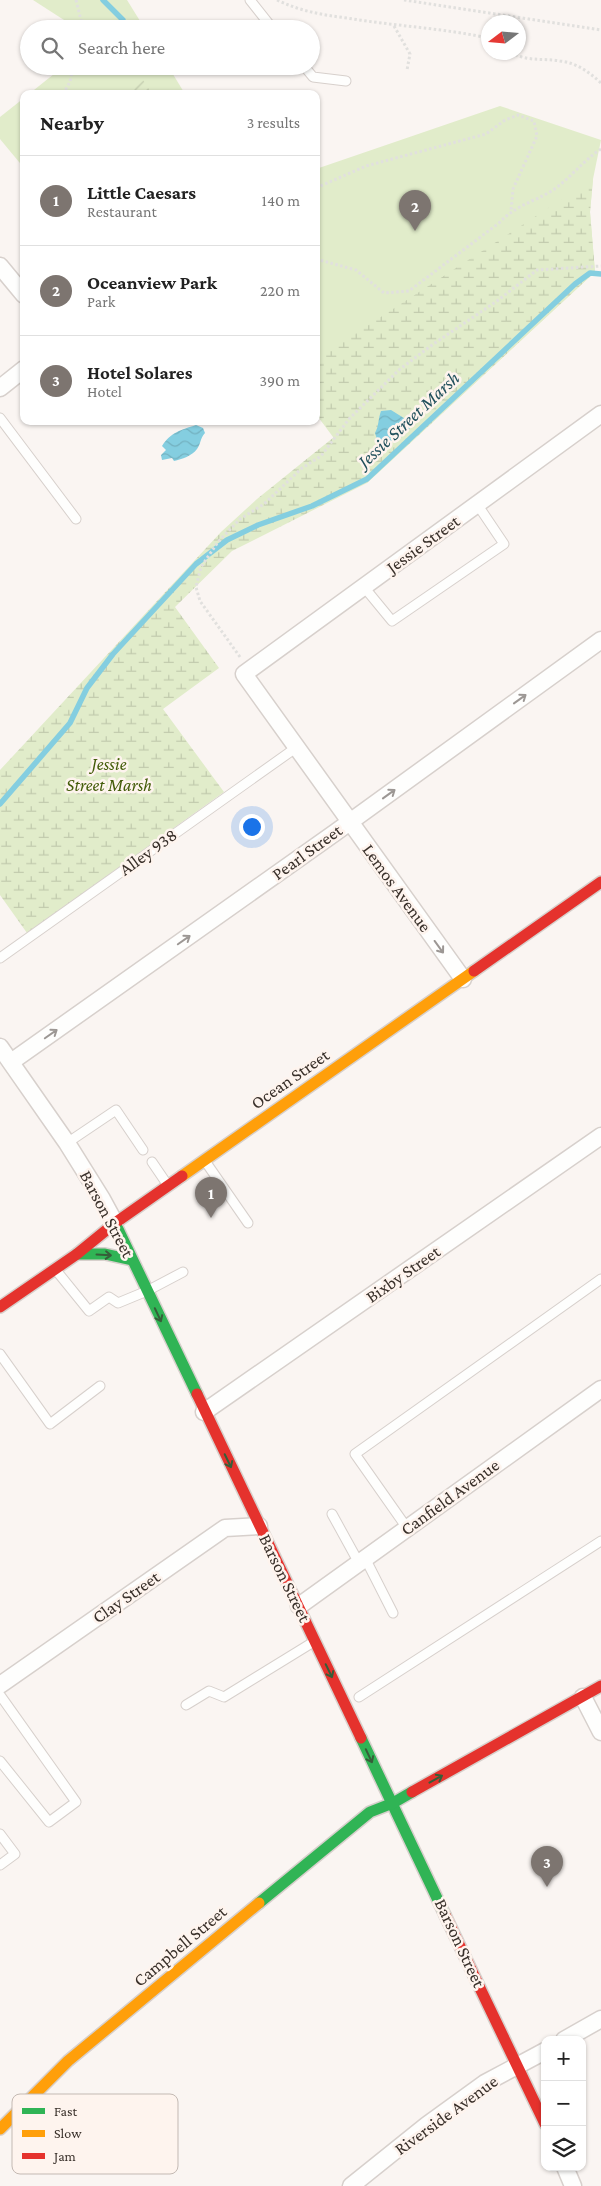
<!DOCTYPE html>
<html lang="en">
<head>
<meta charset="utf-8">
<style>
  body { margin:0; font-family:"Crimson Pro",serif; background:#f2f2f2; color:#222 }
  .controls { position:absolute; right:15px; bottom:15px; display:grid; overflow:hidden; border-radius:10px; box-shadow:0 1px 4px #0004 }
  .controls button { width:45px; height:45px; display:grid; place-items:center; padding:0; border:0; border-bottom:1px solid #e0e0e0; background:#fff; color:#222; font:25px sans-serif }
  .compass { position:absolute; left:481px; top:15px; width:45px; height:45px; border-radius:50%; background:#fff; box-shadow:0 1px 4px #0004; rotate:254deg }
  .you { position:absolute; left:251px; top:826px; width:18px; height:18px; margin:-12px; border:4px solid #fff; border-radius:50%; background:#1a73e8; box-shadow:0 0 0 8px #1a73e833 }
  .badge { display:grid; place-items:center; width:32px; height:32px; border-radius:50%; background:#7d7570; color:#fff; font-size:16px; font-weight:700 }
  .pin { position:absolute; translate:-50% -41px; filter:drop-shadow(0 1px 2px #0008) }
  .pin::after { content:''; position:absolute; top:26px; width:18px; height:15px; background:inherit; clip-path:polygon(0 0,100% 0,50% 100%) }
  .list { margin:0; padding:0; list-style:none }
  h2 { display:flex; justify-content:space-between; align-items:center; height:65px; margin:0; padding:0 20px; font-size:21px }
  h2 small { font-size:16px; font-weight:400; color:#767676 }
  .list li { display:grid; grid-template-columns:32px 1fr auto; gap:15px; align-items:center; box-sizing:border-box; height:90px; padding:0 20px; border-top:1px solid #e0e0e0 }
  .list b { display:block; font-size:19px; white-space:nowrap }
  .list p { margin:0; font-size:16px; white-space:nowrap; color:#767676 }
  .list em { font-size:16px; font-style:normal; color:#767676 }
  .icon { flex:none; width:28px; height:28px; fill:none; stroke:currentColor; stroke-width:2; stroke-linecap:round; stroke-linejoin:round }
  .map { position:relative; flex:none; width:601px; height:2186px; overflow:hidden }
  .search { position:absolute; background:#fff; box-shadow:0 1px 4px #0004; left:20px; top:20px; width:300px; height:55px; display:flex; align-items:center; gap:12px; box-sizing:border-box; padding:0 18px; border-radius:28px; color:#767676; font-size:19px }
  .panel { position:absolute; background:#fff; box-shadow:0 1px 4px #0004; left:20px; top:90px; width:300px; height:335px; border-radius:10px }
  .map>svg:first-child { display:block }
  .green { fill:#e1ecca }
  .wetland { fill:url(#wetland-marsh) }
  .garden { fill:url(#garden-furrows) }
  .water { fill:url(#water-waves) }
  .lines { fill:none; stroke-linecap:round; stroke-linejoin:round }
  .stream { stroke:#84cee0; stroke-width:5.5 }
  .lane-casing { stroke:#d7d0cc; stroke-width:11 }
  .street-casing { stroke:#d7d0cc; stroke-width:19 }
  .fast-casing { stroke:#d7d0cc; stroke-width:14 }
  .slow-casing { stroke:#d7d0cc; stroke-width:14 }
  .jam-casing { stroke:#d7d0cc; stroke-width:14 }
  .path { stroke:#e1e0de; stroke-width:3; stroke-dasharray:2.5 2.5; stroke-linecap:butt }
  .lane { stroke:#fefefd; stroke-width:9 }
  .street { stroke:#fefefd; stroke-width:16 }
  .fast { stroke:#30b455; stroke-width:11 }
  .slow { stroke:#ff9f0a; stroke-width:11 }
  .jam { stroke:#e5322d; stroke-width:11 }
  .oneway { stroke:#9c9794 }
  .oneway2 { stroke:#365e39 }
  .labels { text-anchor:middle; stroke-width:5; stroke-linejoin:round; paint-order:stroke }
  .street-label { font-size:18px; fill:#39302a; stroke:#fef4ee }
  .park-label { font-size:18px; font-style:italic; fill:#435c09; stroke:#fef4ee }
  .water-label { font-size:19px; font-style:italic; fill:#21505c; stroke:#fef4ee }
  .key { fill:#fef4ee; stroke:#c3b9b3; stroke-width:1 }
  .key-label { font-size:14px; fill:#39302a }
</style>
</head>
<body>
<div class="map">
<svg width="601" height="2186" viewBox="0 0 601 2186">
  <defs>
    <pattern id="wetland-marsh" width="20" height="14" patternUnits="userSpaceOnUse" patternTransform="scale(1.25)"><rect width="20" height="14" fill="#e1ecca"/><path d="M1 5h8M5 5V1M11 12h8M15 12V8" fill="none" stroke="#c2cbae"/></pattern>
    <pattern id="garden-furrows" width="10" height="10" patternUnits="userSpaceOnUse" patternTransform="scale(1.25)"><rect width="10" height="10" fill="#e1ecca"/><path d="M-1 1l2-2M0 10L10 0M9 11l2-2" fill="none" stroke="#c2cbae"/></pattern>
    <pattern id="water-waves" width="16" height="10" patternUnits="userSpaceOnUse" patternTransform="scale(1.25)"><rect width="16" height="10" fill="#84cee0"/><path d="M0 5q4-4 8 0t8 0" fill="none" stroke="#73b1c0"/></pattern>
  </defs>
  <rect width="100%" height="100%" fill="#faf5f2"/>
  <!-- green -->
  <g class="green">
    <path d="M33 0H127L145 29H78Z"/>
    <path d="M64 66H168L185 94H29Z"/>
    <path d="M24 98V168L0 139V117Z"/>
    <path d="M500 106 601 140 593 179 590 212 595 272 367 483 316 414V169Z"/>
  </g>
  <!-- wetland -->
  <path class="wetland" d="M593 179 590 212 595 272 367 483 232 551 175 607 219 668 163 709 224 792 27 933 0 895V770L221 532 257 499 334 437 316 414V359Z"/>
  <!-- garden -->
  <path class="garden" d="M143 80 152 94H133L135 87Z"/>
  <!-- water -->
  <g class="water">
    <path d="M391 410 407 420 410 428C401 440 393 443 378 442L375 433C379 426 378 419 381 411Z"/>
    <path d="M196 425 203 428 205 433C200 438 201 444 197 449 192 456 182 459 174 461L172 458 162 460 161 455 166 450 162 446C171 432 181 430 196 425Z"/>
  </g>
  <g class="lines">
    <!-- stream -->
    <g class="stream">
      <path d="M103 0 123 20 125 29"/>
      <path d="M0 804 70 723 87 688 113 654 196 564 227 540 258 525 312 506 367 479 575 284 590 273 601 274"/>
    </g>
    <!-- lane casing -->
    <g class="lane-casing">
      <g id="lane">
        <path d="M250 0 273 29"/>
        <path d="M304 66 313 77 346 81"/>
        <path d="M0 418 76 519"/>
        <path d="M364 587 392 621 504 544 477 504"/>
        <path d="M0 958 297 747"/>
        <path d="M67 1143 116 1110 143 1150"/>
        <path d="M205 1161 248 1223"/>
        <path d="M152 1162 167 1184"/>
        <path d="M55 1269 89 1311 109 1297 118 1303 147 1291 183 1272"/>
        <path d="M0 1354 50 1424 100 1386"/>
        <path d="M332 1514 359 1563"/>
        <path d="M407 1528 355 1454 601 1279"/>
        <path d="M365 1558 393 1613"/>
        <path d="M0 1695 76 1802 49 1822 0 1761"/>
        <path d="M359 1697 601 1541"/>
        <path d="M186 1705 209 1691 224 1697 315 1641"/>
        <path d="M0 1834 15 1854 0 1865"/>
      </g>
    </g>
    <!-- street casing -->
    <g class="street-casing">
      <g id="street">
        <path d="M0 266 24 295"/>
        <path d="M0 388 24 369"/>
        <path d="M463 979 244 674 601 414"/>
        <path d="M0 1047 67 1143 102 1199 115 1223"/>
        <path d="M11 1062 336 832 601 640"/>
        <path d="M204 1412 601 1136"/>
        <path d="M299 1606 601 1389"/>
        <path d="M0 1685 225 1528 259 1526"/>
        <path d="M583 1697 601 1732"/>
        <path d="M564 2040 601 2019"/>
        <path d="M565 2167 573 2186"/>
        <path d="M351 2186 427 2125 485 2083 545 2051"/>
      </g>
    </g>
    <!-- fast casing -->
    <g class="fast-casing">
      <g id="fast">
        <path d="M115 1223 197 1394"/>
        <path d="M77 1254H105L132 1260"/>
        <path d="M361 1738 445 1915"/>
        <path d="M259 1903 370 1812 393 1803 412 1792"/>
      </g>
    </g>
    <!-- slow casing -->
    <g class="slow-casing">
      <g id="slow">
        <path d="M182 1176 474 971"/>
        <path d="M0 2129 68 2061 259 1903"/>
      </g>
    </g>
    <!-- jam casing -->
    <g class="jam-casing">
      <g id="jam">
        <path d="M474 971 601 882"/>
        <path d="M0 1307 77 1254 115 1223 182 1176"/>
        <path d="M197 1394 361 1738"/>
        <path d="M412 1792 601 1686"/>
        <path d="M445 1915 545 2124"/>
      </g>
    </g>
    <!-- path -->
    <g class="path">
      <path d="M76 0 82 24 81 29"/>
      <path d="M277 0C300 11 322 15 347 18 394 26 442 28 488 38"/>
      <path d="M404 0 601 30"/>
      <path d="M394 26 410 54 407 70"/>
      <path d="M511 52C526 62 543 58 560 61 577 63 589 72 601 83"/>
      <path d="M63 94 70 82 73 66"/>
      <path d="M316 188 366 166 486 134 505 120 518 115 534 121 537 136 513 189 511 211"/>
      <path d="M316 259 356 270 384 293 409 291 499 223C518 203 536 202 556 188 572 176 584 160 601 149"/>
      <path d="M240 657 200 601 196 587 201 567 218 542 240 519 264 504 302 468 321 456 349 419 400 369 432 345 497 301 537 270 601 266"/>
    </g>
    <!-- lane -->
    <use href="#lane" class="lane"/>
    <!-- street -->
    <use href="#street" class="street"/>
    <!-- fast -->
    <use href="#fast" class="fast"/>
    <!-- slow -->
    <use href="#slow" class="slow"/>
    <!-- jam -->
    <use href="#jam" class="jam"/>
  </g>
  <!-- one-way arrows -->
  <defs><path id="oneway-shaft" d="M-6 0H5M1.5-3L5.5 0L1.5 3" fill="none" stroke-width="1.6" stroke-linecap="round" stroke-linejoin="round" transform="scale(1.25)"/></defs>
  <g class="oneway">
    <use href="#oneway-shaft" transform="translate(520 699) rotate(-36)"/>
    <use href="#oneway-shaft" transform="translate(389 794) rotate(-36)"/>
    <use href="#oneway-shaft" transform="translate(184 940) rotate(-35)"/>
    <use href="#oneway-shaft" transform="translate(439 947) rotate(54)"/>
    <use href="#oneway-shaft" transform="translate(51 1034) rotate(-35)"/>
  </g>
  <g class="oneway2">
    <use href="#oneway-shaft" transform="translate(104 1255) rotate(3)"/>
    <use href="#oneway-shaft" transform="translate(158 1315) rotate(65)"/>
    <use href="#oneway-shaft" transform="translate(228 1461) rotate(64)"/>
    <use href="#oneway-shaft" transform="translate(329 1671) rotate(64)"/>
    <use href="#oneway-shaft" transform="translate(369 1756) rotate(65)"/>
    <use href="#oneway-shaft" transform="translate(436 1779) rotate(-29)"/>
  </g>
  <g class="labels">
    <!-- street labels -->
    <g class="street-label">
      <text transform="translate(423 544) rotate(-36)" y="6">Jessie Street</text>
      <text transform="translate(148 852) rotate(-36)" y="6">Alley 938</text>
      <text transform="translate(307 852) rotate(-36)" y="6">Pearl Street</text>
      <text transform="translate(397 888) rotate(54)" y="6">Lemos Avenue</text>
      <text transform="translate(290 1079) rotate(-35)" y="6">Ocean Street</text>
      <text transform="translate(107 1214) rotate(62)" y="6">Barson Street</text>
      <text transform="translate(403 1274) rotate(-35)" y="6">Bixby Street</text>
      <text transform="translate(450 1497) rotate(-36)" y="6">Canfield Avenue</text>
      <text transform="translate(285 1578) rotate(64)" y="6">Barson Street</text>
      <text transform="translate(126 1597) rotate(-35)" y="6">Clay Street</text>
      <text transform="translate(460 1943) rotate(65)" y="6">Barson Street</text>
      <text transform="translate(180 1946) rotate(-40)" y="6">Campbell Street</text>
      <text transform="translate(446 2115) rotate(-36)" y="6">Riverside Avenue</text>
    </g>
    <!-- park labels -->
    <g class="park-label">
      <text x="109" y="770">Jessie<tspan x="109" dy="21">Street Marsh</tspan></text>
    </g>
    <!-- water labels -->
    <g class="water-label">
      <text transform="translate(408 419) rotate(-43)" y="7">Jessie Street Marsh</text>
    </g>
  </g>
  <!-- legend -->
  <rect x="12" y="2094" width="166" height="80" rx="8" class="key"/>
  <rect x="22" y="2108" width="23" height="6" fill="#30b455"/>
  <rect x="22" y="2130" width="23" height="7" fill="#ff9f0a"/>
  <rect x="22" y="2153" width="23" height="6" fill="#e5322d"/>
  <g class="key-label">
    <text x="54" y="2116">Fast</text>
    <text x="54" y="2138">Slow</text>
    <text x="54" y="2161">Jam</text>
  </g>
</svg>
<div class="controls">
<button>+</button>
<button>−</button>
<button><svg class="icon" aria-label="layers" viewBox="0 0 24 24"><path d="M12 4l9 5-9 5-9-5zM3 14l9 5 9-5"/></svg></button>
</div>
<svg class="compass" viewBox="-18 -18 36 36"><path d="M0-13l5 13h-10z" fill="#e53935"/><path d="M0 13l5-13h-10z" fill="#767676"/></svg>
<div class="you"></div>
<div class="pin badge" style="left:211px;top:1218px">1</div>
<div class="pin badge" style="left:415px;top:231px">2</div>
<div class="pin badge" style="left:547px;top:1887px">3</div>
<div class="search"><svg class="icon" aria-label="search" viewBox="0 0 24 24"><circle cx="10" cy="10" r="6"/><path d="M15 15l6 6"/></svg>Search here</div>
<section class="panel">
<h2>Nearby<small>3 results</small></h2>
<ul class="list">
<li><span class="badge">1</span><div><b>Little Caesars</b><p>Restaurant</p></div><em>140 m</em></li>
<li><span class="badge">2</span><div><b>Oceanview Park</b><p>Park</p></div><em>220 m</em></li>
<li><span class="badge">3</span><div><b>Hotel Solares</b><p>Hotel</p></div><em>390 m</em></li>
</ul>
</section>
</div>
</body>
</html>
